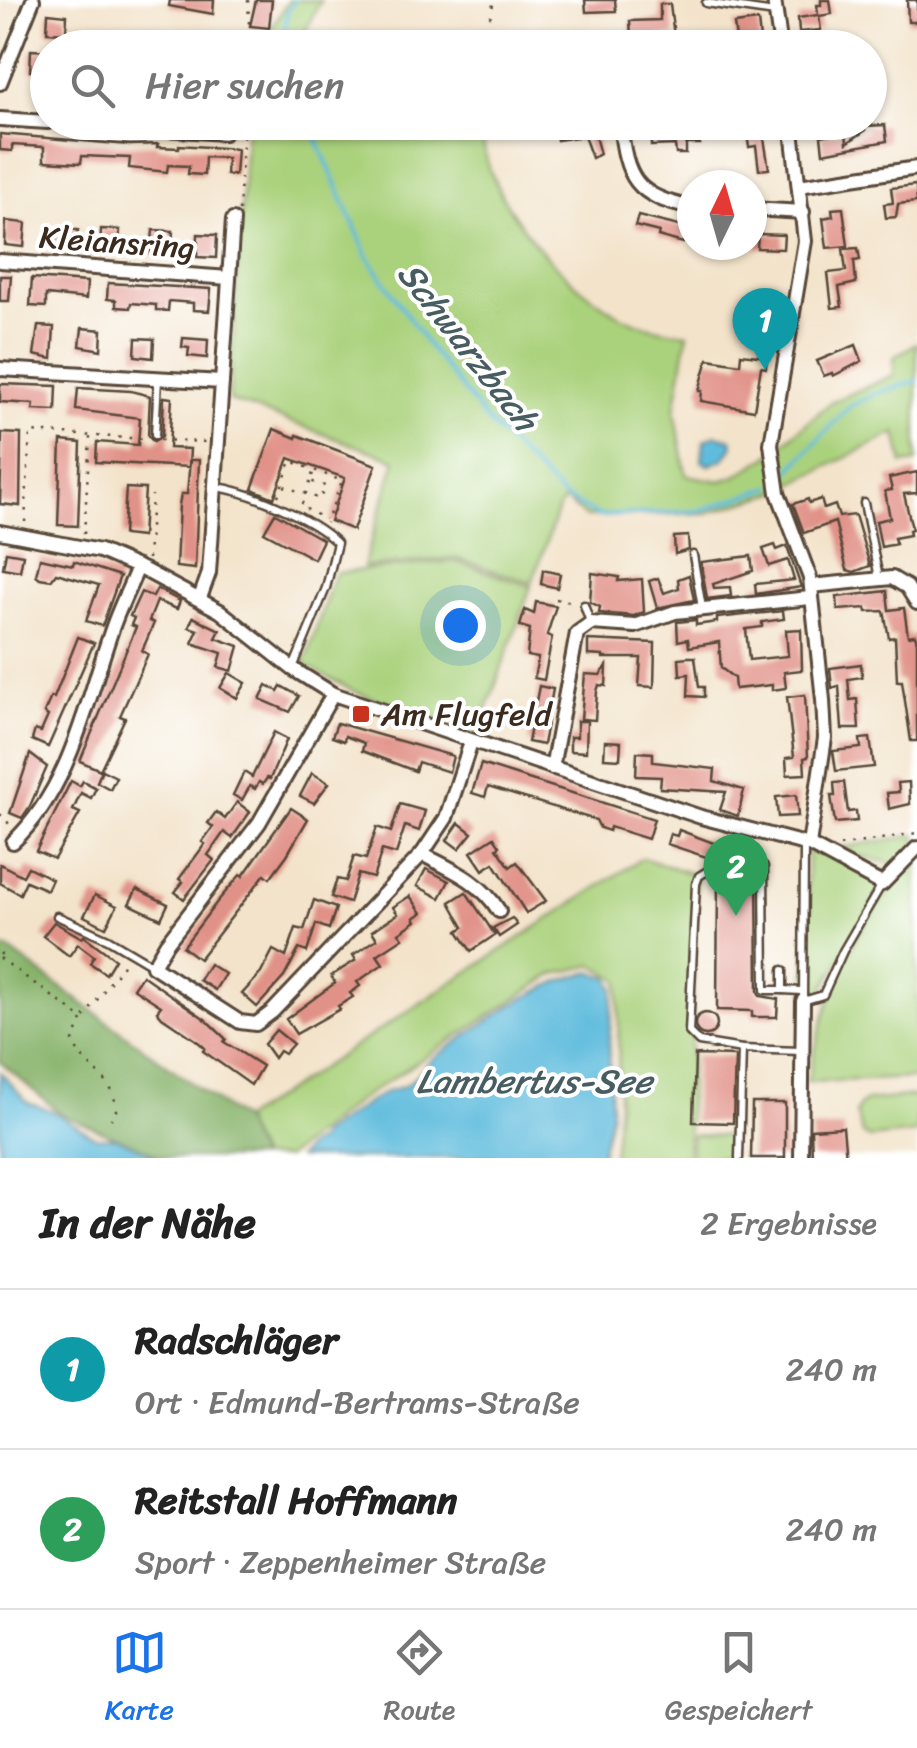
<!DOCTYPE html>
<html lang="de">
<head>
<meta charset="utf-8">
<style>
  body { margin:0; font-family:Sriracha,sans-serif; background:#f6f6f6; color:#222 }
  .compass { position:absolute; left:677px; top:170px; width:90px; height:90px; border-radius:50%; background:#fff; box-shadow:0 2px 8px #0004; rotate:5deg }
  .you { position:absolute; left:460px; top:625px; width:35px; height:35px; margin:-25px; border:8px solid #fff; border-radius:50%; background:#1a73e8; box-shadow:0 0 0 15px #1a73e833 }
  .badge { display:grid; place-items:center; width:65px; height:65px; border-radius:50%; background:#1a73e8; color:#fff; font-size:32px; font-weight:700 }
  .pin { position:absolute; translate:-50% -82px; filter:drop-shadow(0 2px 5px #0008) }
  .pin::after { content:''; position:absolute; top:52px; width:35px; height:30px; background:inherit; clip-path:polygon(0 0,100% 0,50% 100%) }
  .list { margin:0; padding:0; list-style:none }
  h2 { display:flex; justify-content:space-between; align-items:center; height:130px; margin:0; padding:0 40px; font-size:42px }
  h2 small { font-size:32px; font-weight:400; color:#767676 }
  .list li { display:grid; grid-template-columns:65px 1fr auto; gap:30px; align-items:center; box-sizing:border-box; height:160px; padding:0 40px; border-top:2px solid #e0e0e0 }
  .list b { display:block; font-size:38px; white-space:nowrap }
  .list p { margin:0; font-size:32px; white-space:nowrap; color:#767676 }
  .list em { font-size:32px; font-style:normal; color:#767676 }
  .icon { flex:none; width:55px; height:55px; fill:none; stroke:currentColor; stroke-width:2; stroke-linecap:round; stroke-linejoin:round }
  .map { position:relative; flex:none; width:917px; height:1158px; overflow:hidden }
  .search { position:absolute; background:#fff; box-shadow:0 2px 8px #0004; left:30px; right:30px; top:30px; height:110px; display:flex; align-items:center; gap:25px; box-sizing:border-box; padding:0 35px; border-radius:55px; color:#767676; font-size:38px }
  .sheet { height:450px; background:#fff }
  nav { display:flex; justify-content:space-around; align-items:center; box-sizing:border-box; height:140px; border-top:2px solid #e0e0e0; background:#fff; font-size:28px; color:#767676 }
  nav a { display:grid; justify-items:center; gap:5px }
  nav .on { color:#1a73e8 }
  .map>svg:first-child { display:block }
  .green { fill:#aad17b; stroke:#727e4c; stroke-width:2.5 }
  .forest { fill:#87b36b; stroke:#616e44; stroke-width:2.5 }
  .water { fill:#5fbcdd; stroke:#4d737e; stroke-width:2.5 }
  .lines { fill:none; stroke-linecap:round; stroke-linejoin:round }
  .stream { stroke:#5fbcdd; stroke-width:4 }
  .building { fill:#e19288 }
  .lane-casing { stroke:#574638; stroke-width:11 }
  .street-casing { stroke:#574638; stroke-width:18 }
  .path { stroke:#574638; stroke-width:2.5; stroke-dasharray:2.5 8; stroke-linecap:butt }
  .lane { stroke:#fff; stroke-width:6 }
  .street { stroke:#fff; stroke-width:12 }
  .poi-dot { fill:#c8321e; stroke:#fff; stroke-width:4 }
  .labels { text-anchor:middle; stroke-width:8; stroke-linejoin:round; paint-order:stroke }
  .street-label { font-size:32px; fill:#3b2a1e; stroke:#fff }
  .poi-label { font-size:32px; fill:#3b2a1e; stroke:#fff; text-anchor:start }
  .water-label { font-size:35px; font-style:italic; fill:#485d61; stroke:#fff }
</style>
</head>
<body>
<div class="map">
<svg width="917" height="1158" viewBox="0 0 917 1158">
  <rect width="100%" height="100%" fill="#fff"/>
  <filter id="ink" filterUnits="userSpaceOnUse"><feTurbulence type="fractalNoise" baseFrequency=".01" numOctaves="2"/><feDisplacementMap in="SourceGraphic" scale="20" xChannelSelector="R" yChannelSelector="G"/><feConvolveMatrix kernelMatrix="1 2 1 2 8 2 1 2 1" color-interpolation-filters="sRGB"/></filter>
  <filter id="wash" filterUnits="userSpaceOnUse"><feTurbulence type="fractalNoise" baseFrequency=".0048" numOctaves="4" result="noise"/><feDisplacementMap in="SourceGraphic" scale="40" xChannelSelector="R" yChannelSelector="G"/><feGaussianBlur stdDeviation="2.25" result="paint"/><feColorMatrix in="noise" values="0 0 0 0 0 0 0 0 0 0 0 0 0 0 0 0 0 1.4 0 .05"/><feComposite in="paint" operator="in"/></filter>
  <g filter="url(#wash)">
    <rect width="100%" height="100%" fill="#f3e3ca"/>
    <!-- green -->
    <g class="green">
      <path d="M289 0H321L304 34 306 47H247L248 38 268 33Z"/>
      <path d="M247 123H482C479 194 556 277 614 312 635 325 664 331 688 333L675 410 686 475 720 481 734 477 766 458 831 402 894 375V357L917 343V462L903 464 896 433 771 494 706 513 586 517 565 500 558 509 532 583 455 558 363 567 396 460 229 400Z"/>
      <path d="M454 561 531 586 478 734 353 691 304 664 335 573Z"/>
      <path d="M917 835V846L900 866 833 849Z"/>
      <path d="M808 849 892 872 820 995H805Z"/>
      <path d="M642 858 697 875 687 1158H613L618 1104 619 980 594 965 554 974 360 1099 286 1158H260L242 1120Z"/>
      <path d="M917 858V1078L807 1082C820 1024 838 963 872 913 885 894 902 876 917 858Z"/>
      <path d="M917 1096V1133L870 1138 862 1134 856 1113 860 1105 867 1101Z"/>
      <path d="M691 1135 728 1136 727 1158H691Z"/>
    </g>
    <!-- forest -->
    <path class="forest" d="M0 949H8L242 1120 259 1158H165L61 1114 0 1062Z"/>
    <!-- water -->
    <g class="water">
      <path d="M716 435 732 439 733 446 724 459 709 465 702 461 704 441Z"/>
      <path d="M590 972 609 977 614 988 609 1041 611 1112 600 1158H298L308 1146 318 1141 320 1135C342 1120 363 1105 386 1092 393 1088 401 1089 407 1084 418 1077 425 1064 435 1057 484 1025 531 985 590 972Z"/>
      <path d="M0 1072 28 1103 52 1111 95 1137 116 1138 145 1150 155 1158H0Z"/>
    </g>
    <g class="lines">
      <!-- stream -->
      <g class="stream">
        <path d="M282 48 287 12 295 0"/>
        <path d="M309 122 368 257 426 343 488 422 562 496 598 516 698 511 772 487"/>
        <path d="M779 481 850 406 877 393 917 381"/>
      </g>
    </g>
    <g id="blocks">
      <!-- building -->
      <g class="building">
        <path d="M170 0H214L213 14 169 6Z"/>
        <path d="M256 0H272L269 28 250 26Z"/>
        <path d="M585 0H615L616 11 586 12Z"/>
        <path d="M821 0H830L832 14 819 16 821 30 799 32 798 18 818 15 817 5H821Z"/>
        <path d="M907 0H917V22H908Z"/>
        <path d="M660 4H670L674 36 631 37 630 21 660 20Z"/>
        <path d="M48 13 67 15 66 33 47 32Z"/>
        <path d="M758 21 761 48H737L734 24Z"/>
        <path d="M31 50 48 51V72L30 71Z"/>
        <path d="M554 122H591L600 154 592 158 584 136 557 140 556 136 550 137 548 126Z"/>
        <path d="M685 124H696L700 144H686V154H676L675 145 651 146V134L656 133V128L667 127 668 133 685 132Z"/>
        <path d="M885 125 887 141 823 153 821 136 846 131 847 143 866 130 865 126Z"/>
        <path d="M762 126 769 169 759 170 756 146 749 147 746 128Z"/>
        <path d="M0 134 130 145 158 144 157 147 179 148V145L237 149 235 175H226L227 158 205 157 204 175 188 174 189 166 168 165 167 172 129 168 130 158 82 156 81 163 44 161V147L12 145V151L0 150Z"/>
        <path d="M916 185 917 202 898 204 896 217 886 218 884 204 893 203 891 188Z"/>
        <path d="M843 208 848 246 827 248 823 218 833 216 832 209Z"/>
        <path d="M638 216 687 228 683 243 658 236 659 232 635 226Z"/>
        <path d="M6 221 26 223 24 247 5 245Z"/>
        <path d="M56 228 78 230 74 250 55 248Z"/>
        <path d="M101 229 120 230 118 252 100 251Z"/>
        <path d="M153 230 173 231 171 255 151 254Z"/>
        <path d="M198 234 217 235 216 258 197 257Z"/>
        <path d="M758 234 784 235 783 249 757 248Z"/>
        <path d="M858 248 860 260 854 261 856 283 839 287 842 307 832 308 828 273 846 271 843 249Z"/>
        <path d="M0 276H11L9 301H0Z"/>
        <path d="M32 278 87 282 86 299 46 295V307L30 306Z"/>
        <path d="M108 283 211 289 209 311 193 310V303L169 301 168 311 156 310V305L131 303 130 308 116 307V300L107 299Z"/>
        <path d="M38 326 54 327 52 359 34 355Z"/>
        <path d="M82 328 102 330 101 350 80 346Z"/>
        <path d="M136 338 154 339 153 358 135 356Z"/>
        <path d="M183 338 208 340 207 358 188 356 189 348 182 347Z"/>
        <path d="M856 345 862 361 833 376 832 373 824 376 817 361Z"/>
        <path d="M741 354 767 357 766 368 761 367 754 410 701 401 702 391H699L708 359 740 364Z"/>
        <path d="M0 384 57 386 56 411 33 410 34 404 0 402Z"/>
        <path d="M78 388 131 391 150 396 148 436 154 442 162 436 164 397 172 398 169 448 190 449 189 467 96 462 97 442 138 445 140 418 76 410Z"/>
        <path d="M274 429 296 438 297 435 376 465 353 530 330 521 345 478 289 458 274 498 252 489Z"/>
        <path d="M2 433 21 434 20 506 0 504Z"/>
        <path d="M61 441 81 443 78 526 58 525Z"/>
        <path d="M190 460H199L195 569 176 567 179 505 181 494H187Z"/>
        <path d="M917 472V493L904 494 912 529 909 530 910 535 894 538 896 544 881 547 876 521 890 518 885 491 892 490 889 478Z"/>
        <path d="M126 488 145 489 142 537 123 535Z"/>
        <path d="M808 499 809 503 821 499 824 509 835 505 839 517 855 515 870 566 854 572 847 570 835 522 804 533 793 504Z"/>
        <path d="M275 513 323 540 314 559 264 532Z"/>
        <path d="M688 536 689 550 675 554 674 537Z"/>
        <path d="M775 545 777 550 787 546 801 587 756 594 755 584 794 580 788 560 769 566 763 549Z"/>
        <path d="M6 552 23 555 20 571 3 568Z"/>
        <path d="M751 556 753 571 713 584 714 588 730 587 731 596 707 599 701 562Z"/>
        <path d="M40 558 73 565 74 561 120 576 102 626 86 621 99 585 56 573 51 580 40 578 36 575Z"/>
        <path d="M543 570 560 574 557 588 541 584Z"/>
        <path d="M592 573 619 577 618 581 642 579 644 612 634 616 599 613 600 607 590 602Z"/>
        <path d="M689 575 694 600 657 608 649 581 658 578 664 593 679 588 678 579Z"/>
        <path d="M157 589 180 601 177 609 157 601 149 621 154 623 142 651 148 654 120 716 125 718 100 770 80 761 136 627 131 625 134 618 130 616 141 592 153 597Z"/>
        <path d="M887 591 889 610 904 608 908 636 915 635 917 642V741H911L902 681H897L895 637 889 638 884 611 867 612 866 608 838 610 837 597Z"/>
        <path d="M536 602 556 606 547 635 552 637 544 680 534 678 538 658 527 656 530 629 520 626 525 610 534 614Z"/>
        <path d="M783 611 784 619 762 622V627L746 629 749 660 788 656 786 630 801 629 802 670 784 672 786 688 772 690V685L735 689 734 678 721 668 719 642 689 647 688 639 678 641 677 622 696 620V625L717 622V618Z"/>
        <path d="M193 617 220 630 216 638 239 646 232 671 218 667 222 653 192 643 198 630 189 627Z"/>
        <path d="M78 637 94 643 48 747 32 740 35 730 41 732 48 716 44 713 51 697 54 698Z"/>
        <path d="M588 640 655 643 654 687 639 686 641 658H603V656L588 655Z"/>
        <path d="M688 657H695L699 687H704V697L688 696 689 674 680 675 679 658Z"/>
        <path d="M861 664 862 677 848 679 850 700 857 699 859 729H842L839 686 832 688 830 668Z"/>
        <path d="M607 666 606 686 599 685 597 691 595 720 581 719 585 674 600 675Z"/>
        <path d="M229 673 246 683 237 698 220 688Z"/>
        <path d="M267 685 278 691 281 686 299 696 290 712 260 699Z"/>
        <path d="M539 686 553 689 543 745 528 742Z"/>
        <path d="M805 695 808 757 804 758 805 774 787 775 786 758 794 757 787 697Z"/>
        <path d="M577 721H587L586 752 570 751V737H577Z"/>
        <path d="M337 723 453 756 449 772 418 762 415 771 362 751 364 743 345 736 344 741 332 737Z"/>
        <path d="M274 732 287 739 270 779 267 778 263 784 259 782 255 789 250 786 242 800 233 795 244 772 252 777Z"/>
        <path d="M870 738 874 767 836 771 833 751 861 748 860 739Z"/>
        <path d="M605 741 621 742 620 759 604 758Z"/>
        <path d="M637 752 653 753V762L715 769 714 781 744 790 738 816 720 810 726 792 660 788 661 777 636 776Z"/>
        <path d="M30 754 47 767 30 806 22 818 10 813Z"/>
        <path d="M481 764 654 819 648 839 610 827 609 831 600 828 596 820 488 787 485 797 472 793Z"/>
        <path d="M102 770 116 777 110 789 97 782Z"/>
        <path d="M312 773 329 783 314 803 300 796Z"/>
        <path d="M71 781 80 786 83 781 96 788 91 798 81 793 73 810 80 813 54 859 36 851Z"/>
        <path d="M844 782 848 812 856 811 857 821 835 823 831 796H835L834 783Z"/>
        <path d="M909 782 910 804 889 809 887 793 899 792 898 783Z"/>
        <path d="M796 795 798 816 778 817 776 797Z"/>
        <path d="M237 802 250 812 232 838 224 832 208 855 214 860 184 899 175 892 183 882 179 879 205 844 202 842 213 827 208 823 216 812 225 819Z"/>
        <path d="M400 804 425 811 419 831 405 826 396 854 382 850 373 878 358 874 349 903 331 897 337 879 346 881 354 856 366 859 377 827 391 832Z"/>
        <path d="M291 808 308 819 287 855 270 878 265 874 199 959 183 947 217 902 241 874 243 876Z"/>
        <path d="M459 823 472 833 459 849 447 840Z"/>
        <path d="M679 830 719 845 715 860 667 844 670 834 677 836Z"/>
        <path d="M494 837 500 846 497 848 510 867 517 862 546 901 526 913 494 863 483 870 471 852Z"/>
        <path d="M0 864 23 876 28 867 52 879 47 890 26 881 20 894 0 883Z"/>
        <path d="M426 869 449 881 440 898 417 886Z"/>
        <path d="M718 875H757L758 991 760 996 778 999 777 1017H752V1011L717 1010Z"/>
        <path d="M137 889 168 904 161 919 129 904Z"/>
        <path d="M466 892 495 935 471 951 458 931 464 927 450 902Z"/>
        <path d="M95 895 117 906 106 927 84 916Z"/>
        <path d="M410 896 422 913 414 918 416 921 399 933 403 938 377 955 383 964 357 982 360 986 350 993 353 997 338 1006 340 1009 296 1034 286 1019 335 983 331 976 356 960 353 955 377 939 372 931 398 914 393 907Z"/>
        <path d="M314 900 336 908 329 929 316 924 307 952 299 949 284 977 257 1007 242 994 261 973 273 950 286 957 296 928 304 930Z"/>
        <path d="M512 918 517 925 499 937 493 928Z"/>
        <path d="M54 922 82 938 84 936 115 959 106 974 90 963 94 956 78 944 69 956 43 936Z"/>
        <path d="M209 964 225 974 215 990 199 980Z"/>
        <path d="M142 975 205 1019 226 1039 224 1042 262 1066 251 1085 203 1051 205 1048 196 1040 162 1017 157 1011 161 1006 133 988Z"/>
        <circle cx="706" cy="1024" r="11"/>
        <path d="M276 1030 293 1044 284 1054 279 1051 274 1058 264 1044Z"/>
        <path d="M695 1055 735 1056 733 1123 693 1122Z"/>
        <path d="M752 1103H785V1158H751Z"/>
        <path d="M843 1127 846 1158H812L811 1129Z"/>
      </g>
    </g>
  </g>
  <g filter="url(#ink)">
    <use href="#blocks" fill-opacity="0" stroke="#574638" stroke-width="2.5"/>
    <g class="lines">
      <!-- lane casing -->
      <g class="lane-casing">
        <g id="lane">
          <path d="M706 3 775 13"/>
          <path d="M155 435 158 379"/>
          <path d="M216 487C249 491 313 519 337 543L326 588 293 668"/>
          <path d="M864 503 879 578"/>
          <path d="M693 555 702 608"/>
          <path d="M584 605 590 622"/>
          <path d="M804 846 803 1001 823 995 843 951 882 884"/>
          <path d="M57 916 108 939 152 965"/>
          <path d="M783 970V990L801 991"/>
          <path d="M742 1049 699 1042 689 1032 696 884 699 876C717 864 746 856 764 867L765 990H783"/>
          <path d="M739 1158 742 1049 800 1051"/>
        </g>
      </g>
      <!-- street casing -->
      <g class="street-casing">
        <g id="street">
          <path d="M774 0 781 48"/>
          <path d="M0 83 33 0"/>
          <path d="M0 119 48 122"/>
          <path d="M60 122 224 133"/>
          <path d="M620 122C626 179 635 196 692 208"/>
          <path d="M791 122 805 241 771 444 778 493 810 578 823 700 825 738 809 845"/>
          <path d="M799 186 917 168"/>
          <path d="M752 209 803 212"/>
          <path d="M0 261 229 278"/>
          <path d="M0 369 222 382"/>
          <path d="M0 532 100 551 144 570 220 611 293 669 333 694 701 817 809 845 882 884 917 848"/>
          <path d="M811 586 892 578 907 587 917 603"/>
          <path d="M200 598 209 573 233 220"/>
          <path d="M333 694 259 823 166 944 153 966 240 1022 256 1024 272 1012 422 854 446 818 471 742"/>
          <path d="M552 768 577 633 591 623 635 626 675 612 810 598"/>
          <path d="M13 842C70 788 86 704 111 632 118 610 129 589 138 567"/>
          <path d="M422 854C452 870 481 881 499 911"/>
          <path d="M801 1158 803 1001"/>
        </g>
      </g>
      <!-- path -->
      <g class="path">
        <path d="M248 0 250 48"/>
        <path d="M483 48 494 0"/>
        <path d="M481 122H490"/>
        <path d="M239 211 244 122"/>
        <path d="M160 440 207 442"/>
        <path d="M310 482 301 506 325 519"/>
        <path d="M284 486 320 499 325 486 310 481 313 473"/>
        <path d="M278 496 291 461 342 481 326 523"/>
        <path d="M25 522 30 432 147 439"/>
        <path d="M84 534 90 437"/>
        <path d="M148 559 152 495"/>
        <path d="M556 599 574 602"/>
        <path d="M0 814 12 827"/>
        <path d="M840 846 917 833"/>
        <path d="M0 953 6 960"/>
        <path d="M0 958 83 1019 125 962"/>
        <path d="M82 1020 73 1041C84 1072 115 1073 116 1111L111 1119"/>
      </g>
      <!-- lane -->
      <use href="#lane" class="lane"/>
      <!-- street -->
      <use href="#street" class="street"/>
    </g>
  </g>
  <!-- markers -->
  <rect class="poi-dot" x="351" y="704" width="20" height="20" rx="5"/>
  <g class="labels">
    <!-- street labels -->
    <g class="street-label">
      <text transform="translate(117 242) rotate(4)" y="11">Kleiansring</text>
    </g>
    <!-- poi labels -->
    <g class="poi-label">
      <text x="381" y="725">Am Flugfeld</text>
    </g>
    <!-- water labels -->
    <g class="water-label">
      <text transform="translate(468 346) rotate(52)" y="12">Schwarzbach</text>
      <text x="534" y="1093">Lambertus-See</text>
    </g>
  </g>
</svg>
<svg class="compass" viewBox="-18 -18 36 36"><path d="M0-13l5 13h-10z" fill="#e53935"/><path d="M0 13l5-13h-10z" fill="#767676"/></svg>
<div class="you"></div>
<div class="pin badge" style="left:765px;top:370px;background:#0f9aa8">1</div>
<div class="pin badge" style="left:736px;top:916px;background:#2e9e5b">2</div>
<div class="search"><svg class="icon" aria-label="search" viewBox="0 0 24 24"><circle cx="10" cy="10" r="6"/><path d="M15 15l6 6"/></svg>Hier suchen</div>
</div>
<section class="sheet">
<h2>In der Nähe<small>2 Ergebnisse</small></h2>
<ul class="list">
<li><span class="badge" style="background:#0f9aa8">1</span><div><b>Radschläger</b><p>Ort · Edmund-Bertrams-Straße</p></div><em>240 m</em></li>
<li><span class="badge" style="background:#2e9e5b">2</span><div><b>Reitstall Hoffmann</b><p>Sport · Zeppenheimer Straße</p></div><em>240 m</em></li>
</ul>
</section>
<nav>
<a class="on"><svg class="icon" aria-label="map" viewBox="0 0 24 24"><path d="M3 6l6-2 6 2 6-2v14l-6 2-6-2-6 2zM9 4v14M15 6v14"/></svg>Karte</a>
<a><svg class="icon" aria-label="directions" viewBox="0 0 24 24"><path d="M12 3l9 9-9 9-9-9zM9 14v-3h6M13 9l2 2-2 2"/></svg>Route</a>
<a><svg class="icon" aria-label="saved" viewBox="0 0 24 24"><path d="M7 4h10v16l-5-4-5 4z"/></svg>Gespeichert</a>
</nav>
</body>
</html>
